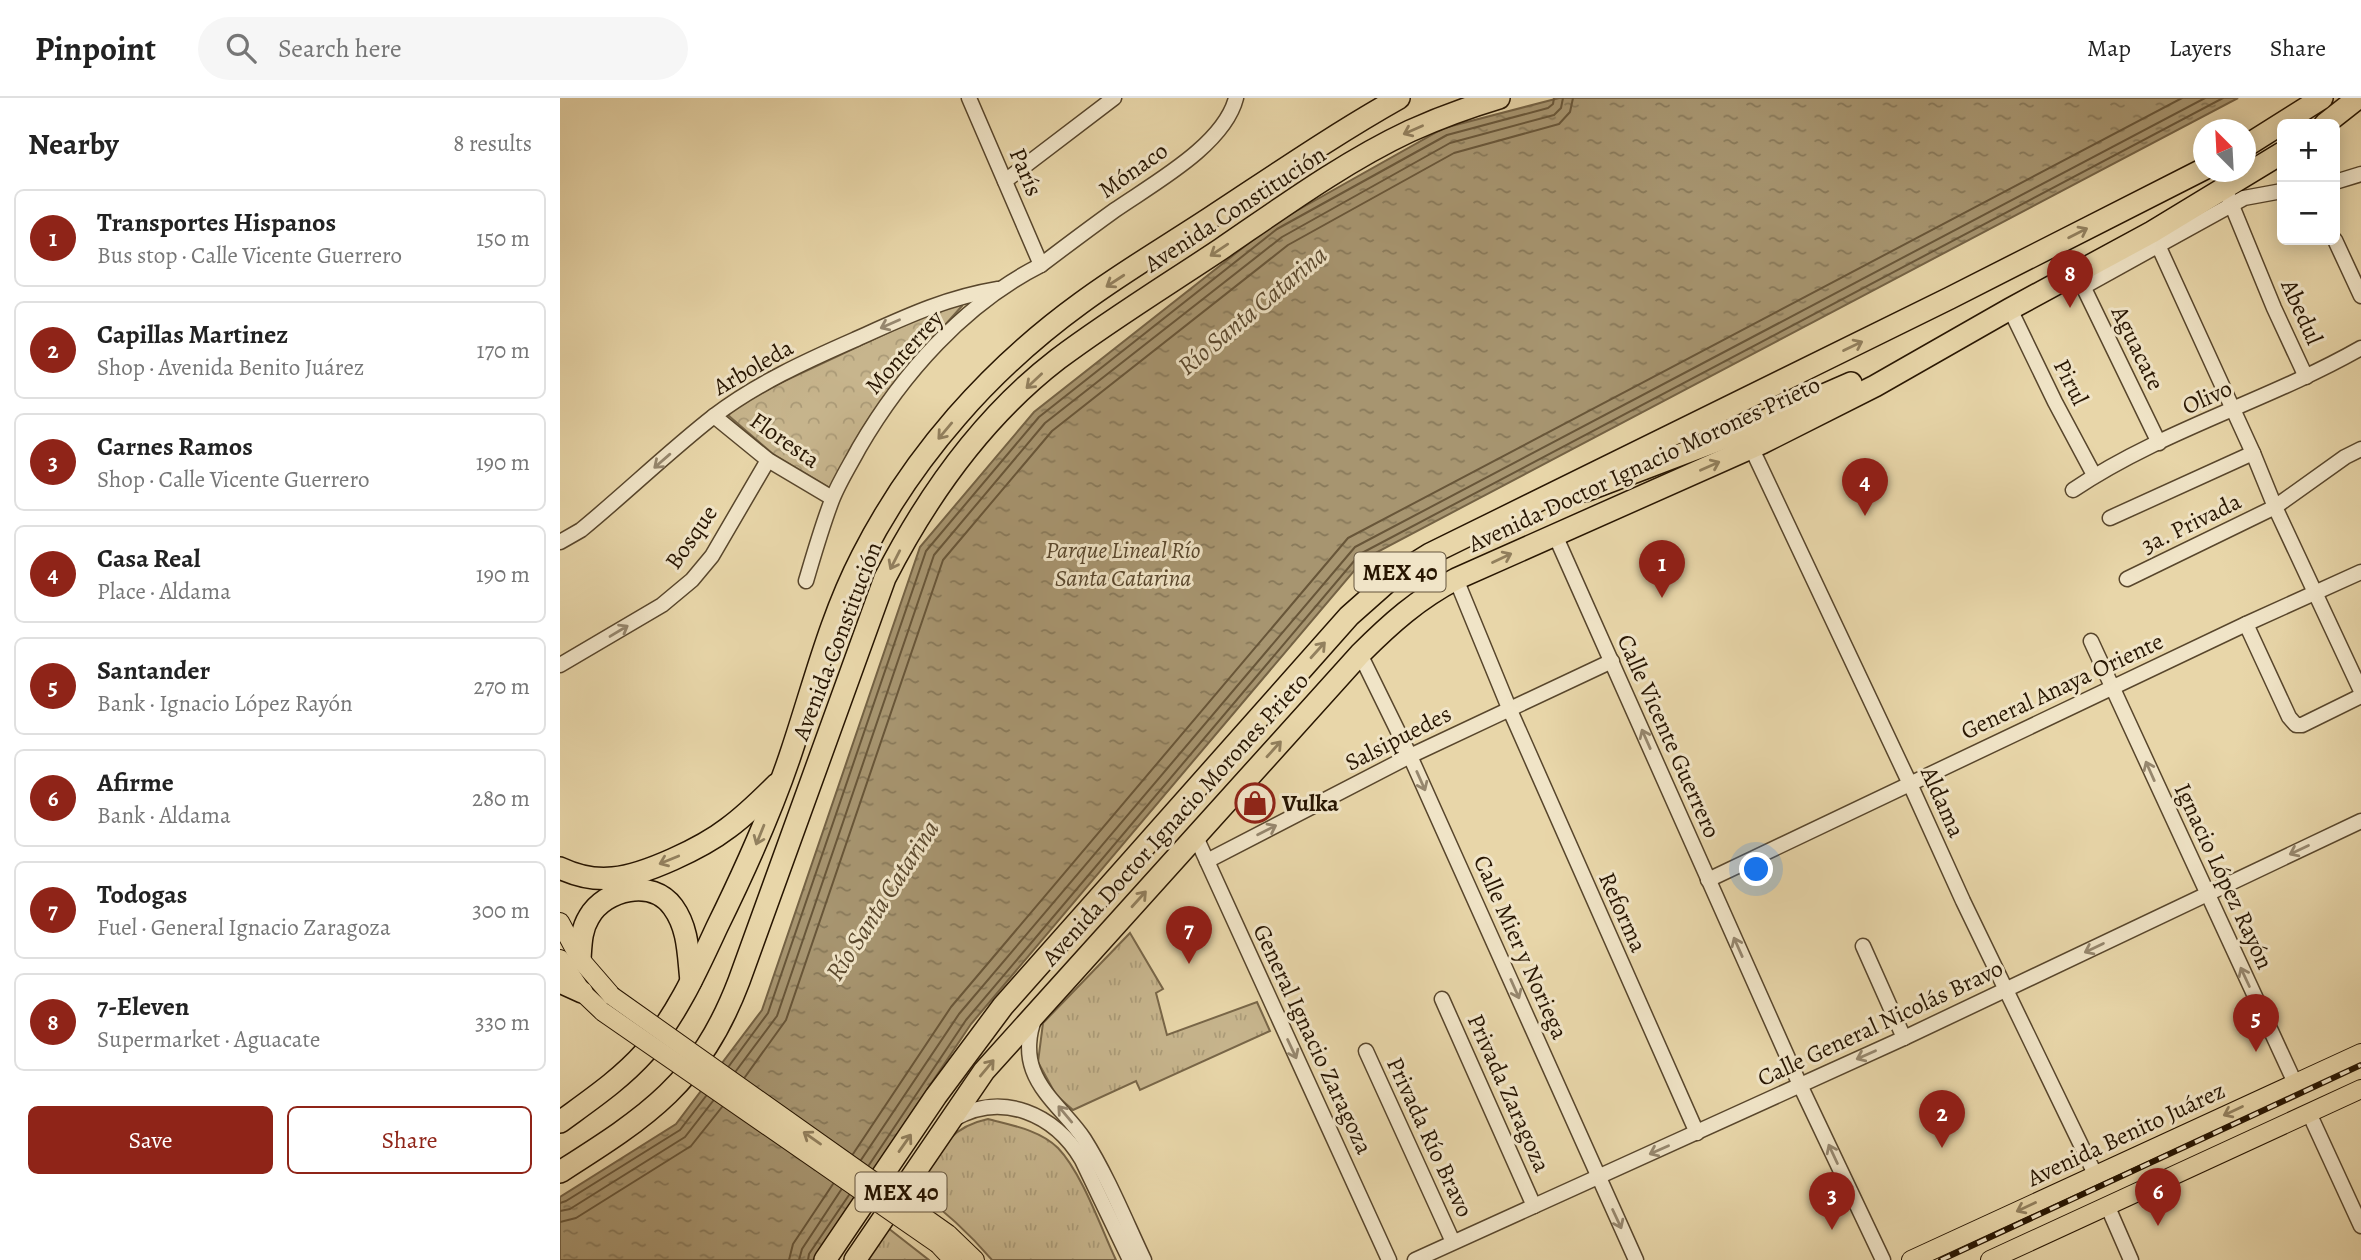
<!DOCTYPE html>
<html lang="en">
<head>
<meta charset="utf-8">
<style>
  body { margin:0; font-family:Alegreya,serif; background:#f6f6f6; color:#222 }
  .controls { position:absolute; right:21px; top:21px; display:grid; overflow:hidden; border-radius:10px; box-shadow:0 4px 18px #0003 }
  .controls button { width:63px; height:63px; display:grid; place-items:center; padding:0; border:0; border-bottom:2px solid #e0e0e0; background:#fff; color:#222; font:35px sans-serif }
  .compass { position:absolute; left:1633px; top:21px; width:63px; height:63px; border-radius:50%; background:#fff; box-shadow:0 4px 18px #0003; rotate:336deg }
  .you { position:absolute; left:1197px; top:772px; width:24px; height:24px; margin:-18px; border:5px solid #fff; border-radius:50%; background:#1a73e8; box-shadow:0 0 0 10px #1a73e833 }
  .badge { display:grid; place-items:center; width:46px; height:46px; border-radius:50%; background:#8f2418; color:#fff; font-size:23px; font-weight:700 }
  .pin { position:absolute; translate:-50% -58px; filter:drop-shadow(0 2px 4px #0008) }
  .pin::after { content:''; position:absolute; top:37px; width:24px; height:21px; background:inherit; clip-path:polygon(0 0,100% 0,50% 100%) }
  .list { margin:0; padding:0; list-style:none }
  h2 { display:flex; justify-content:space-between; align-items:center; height:91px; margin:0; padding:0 28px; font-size:30px }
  h2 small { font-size:23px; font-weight:400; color:#767676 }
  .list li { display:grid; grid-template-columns:46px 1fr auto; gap:21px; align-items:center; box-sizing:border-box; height:98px; margin:0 14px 14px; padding:0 14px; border:2px solid #e0e0e0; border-radius:10px }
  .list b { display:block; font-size:26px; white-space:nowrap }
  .list p { margin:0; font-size:23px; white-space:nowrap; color:#767676 }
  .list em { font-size:23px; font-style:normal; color:#767676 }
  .actions { display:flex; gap:14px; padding:21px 28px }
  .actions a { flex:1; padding:16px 0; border:2px solid #8f2418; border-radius:10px; text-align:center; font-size:24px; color:#8f2418 }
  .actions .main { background:#8f2418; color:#fff }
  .icon { flex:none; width:38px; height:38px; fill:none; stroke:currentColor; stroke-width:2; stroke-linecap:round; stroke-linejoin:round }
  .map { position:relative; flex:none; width:1801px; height:1162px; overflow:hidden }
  header { display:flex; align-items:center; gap:42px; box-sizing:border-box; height:98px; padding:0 35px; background:#fff; border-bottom:2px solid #e0e0e0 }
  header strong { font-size:33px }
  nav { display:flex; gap:38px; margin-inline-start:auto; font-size:24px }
  .search { width:490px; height:63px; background:#f6f6f6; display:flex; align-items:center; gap:18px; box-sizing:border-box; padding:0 24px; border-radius:38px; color:#767676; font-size:26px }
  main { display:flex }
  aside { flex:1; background:#fff }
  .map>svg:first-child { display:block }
  .grass { fill:url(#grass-tufts); stroke:#786648; stroke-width:2 }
  .park { fill:url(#park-crowns); stroke:#786648; stroke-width:2 }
  .water { fill:url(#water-ripples); stroke:#746244; stroke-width:2 }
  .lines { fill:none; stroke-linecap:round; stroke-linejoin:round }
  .shore { stroke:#685639; stroke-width:2 }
  .minor-casing { stroke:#58462c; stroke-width:17 }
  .major-casing { stroke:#281602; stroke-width:20 }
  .highway-casing { stroke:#281602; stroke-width:24 }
  .minor { stroke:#f0e4c7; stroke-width:14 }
  .major { stroke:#e8d6a9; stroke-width:18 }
  .highway { stroke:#e8d6a9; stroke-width:21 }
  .rail-casing { stroke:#281602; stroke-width:6 }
  .rail { stroke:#f0e4c7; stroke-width:3.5; stroke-dasharray:10; stroke-linecap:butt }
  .major-bridge-casing { stroke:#281602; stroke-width:20; stroke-linecap:butt }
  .major-bridge { stroke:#e8d6a9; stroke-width:18 }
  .oneway { stroke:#92805e }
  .oneway2 { stroke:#96876e }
  .labels { text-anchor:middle; stroke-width:6; stroke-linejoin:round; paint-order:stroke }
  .shield { fill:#f0e4c7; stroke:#64543d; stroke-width:2 }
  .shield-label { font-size:23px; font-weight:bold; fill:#281602 }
  .street-label { font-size:24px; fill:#281602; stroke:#f0e4c7 }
  .park-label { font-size:24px; font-style:italic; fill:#58462c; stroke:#f0e4c7 }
  .poi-label { font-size:24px; font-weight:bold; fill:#281602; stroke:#f0e4c7; text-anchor:start }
  .water-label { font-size:26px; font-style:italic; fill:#5b492e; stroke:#f0e4c7 }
</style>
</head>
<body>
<header>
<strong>Pinpoint</strong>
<div class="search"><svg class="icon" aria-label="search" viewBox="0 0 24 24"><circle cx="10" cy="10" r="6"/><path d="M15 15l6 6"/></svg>Search here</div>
<nav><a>Map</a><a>Layers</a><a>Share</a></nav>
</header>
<main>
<aside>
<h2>Nearby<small>8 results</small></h2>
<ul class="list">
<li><span class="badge">1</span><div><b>Transportes Hispanos</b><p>Bus stop · Calle Vicente Guerrero</p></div><em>150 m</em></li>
<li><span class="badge">2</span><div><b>Capillas Martinez</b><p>Shop · Avenida Benito Juárez</p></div><em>170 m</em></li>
<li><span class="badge">3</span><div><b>Carnes Ramos</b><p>Shop · Calle Vicente Guerrero</p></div><em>190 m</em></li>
<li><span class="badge">4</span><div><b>Casa Real</b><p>Place · Aldama</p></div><em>190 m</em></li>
<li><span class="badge">5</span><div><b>Santander</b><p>Bank · Ignacio López Rayón</p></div><em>270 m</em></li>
<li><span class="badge">6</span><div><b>Afirme</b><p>Bank · Aldama</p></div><em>280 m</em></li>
<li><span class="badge">7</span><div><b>Todogas</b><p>Fuel · General Ignacio Zaragoza</p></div><em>300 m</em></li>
<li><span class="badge">8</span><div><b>7-Eleven</b><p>Supermarket · Aguacate</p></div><em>330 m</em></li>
</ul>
<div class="actions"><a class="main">Save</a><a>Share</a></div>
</aside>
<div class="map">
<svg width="1801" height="1162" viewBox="0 0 1801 1162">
  <defs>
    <pattern id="grass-tufts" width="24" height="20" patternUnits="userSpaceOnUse" patternTransform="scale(1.75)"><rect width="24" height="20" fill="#c7b58d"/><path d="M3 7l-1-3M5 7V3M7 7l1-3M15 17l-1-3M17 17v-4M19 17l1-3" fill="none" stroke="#ab9b78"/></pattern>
    <pattern id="park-crowns" width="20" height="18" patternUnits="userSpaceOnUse" patternTransform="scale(1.75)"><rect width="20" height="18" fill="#c7b58d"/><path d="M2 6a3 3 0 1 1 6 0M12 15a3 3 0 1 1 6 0" fill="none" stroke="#ab9b78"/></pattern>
    <pattern id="water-ripples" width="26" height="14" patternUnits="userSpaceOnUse" patternTransform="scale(1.75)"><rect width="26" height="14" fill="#a79570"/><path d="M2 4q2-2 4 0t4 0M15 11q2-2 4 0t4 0" fill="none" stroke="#88795a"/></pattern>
  </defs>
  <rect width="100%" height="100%" fill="#e8d6a9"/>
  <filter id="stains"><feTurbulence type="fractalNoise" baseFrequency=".00286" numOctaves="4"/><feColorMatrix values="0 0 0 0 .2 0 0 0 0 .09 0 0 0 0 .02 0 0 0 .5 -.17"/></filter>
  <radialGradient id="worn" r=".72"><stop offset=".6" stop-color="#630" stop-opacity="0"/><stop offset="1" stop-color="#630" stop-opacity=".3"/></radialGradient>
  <!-- grass -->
  <g class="grass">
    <path d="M570 835 603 891 596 895 607 937 697 904 710 933 580 992 576 983 513 1012 496 997 478 964 483 925Z"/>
    <path d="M428 1021C451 1027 480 1032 498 1050 522 1075 541 1130 556 1162H432C409 1135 385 1113 356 1092 377 1058 385 1030 428 1021Z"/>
    <path d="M328 1130 369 1162H307Z"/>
  </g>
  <!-- park -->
  <path class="park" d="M391 205H400L402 208C352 264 300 317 274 389L270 390 213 356 169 318 170 312 218 286Z"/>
  <!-- water -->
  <path class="water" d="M999 0H1678L804 461 411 926 253 1162H0V1099L116 1026 202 912 360 449 474 314 713 126 884 30Z"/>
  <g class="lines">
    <!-- shore -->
    <g class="shore">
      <path d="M169 968 208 915 366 453 479 319 717 131 887 37 988 10 993 6 994 0"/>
      <path d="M176 973 217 918 374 457 485 325 722 139 890 45 994 17 1001 10 1003 0"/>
      <path d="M185 979 226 922 383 462 492 333 728 147 894 55 999 26 1010 14 1013 0"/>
      <path d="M293 1056 391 909 788 440 1622 0"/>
      <path d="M301 1062 399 916 795 449 1645 0"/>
      <path d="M309 1067 406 922 800 456 1663 0"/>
      <path d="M0 1105 6 1103 120 1032 146 998"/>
      <path d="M0 1113 10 1111 125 1039 153 1003"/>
      <path d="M0 1124 16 1120 131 1048 162 1009"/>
      <path d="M229 1162 233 1146 273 1086"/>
      <path d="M239 1162 242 1151 281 1092"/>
      <path d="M248 1162 249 1156 289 1097"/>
    </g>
    <!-- minor casing -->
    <g class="minor-casing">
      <g id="minor">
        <path d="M409 0 481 167"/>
        <path d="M445 83 554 0"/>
        <path d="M1775 84 1801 76"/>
        <path d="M1668 98 1714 210 1746 279"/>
        <path d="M1592 134 1693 355 1715 409 1801 593"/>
        <path d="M1775 142 1801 198"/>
        <path d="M1520 182 1599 345"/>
        <path d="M1523 189 1684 100 1722 93"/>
        <path d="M1450 211 1495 304 1534 377"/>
        <path d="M154 318 208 362 272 400"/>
        <path d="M1191 349 1350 686 1403 803 1535 1076"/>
        <path d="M1513 392C1602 332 1708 303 1801 250"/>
        <path d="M1550 420 1693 355"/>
        <path d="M995 437 1240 987 1323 1162"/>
        <path d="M0 444 21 432C66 395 108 354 154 318 196 286 246 263 294 242 343 220 384 200 438 191"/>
        <path d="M896 481 949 610 1137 1035"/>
        <path d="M1567 481 1715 409 1785 359 1801 351"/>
        <path d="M246 483C254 456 262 428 272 402 279 384 290 367 299 350 342 276 404 206 481 167 506 148 530 130 555 112 594 85 664 47 676 0"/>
        <path d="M1686 526 1729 619 1736 627H1742L1801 598"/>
        <path d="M1531 543 1735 985"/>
        <path d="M800 556 850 658 1076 1162"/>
        <path d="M0 567 102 507 132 482 152 458 208 362"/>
        <path d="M636 739 829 1162"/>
        <path d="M647 763 850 658 1052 563"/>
        <path d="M1148 782 1686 526 1801 474"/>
        <path d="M1303 848 1344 940"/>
        <path d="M882 901 974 1108"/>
        <path d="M475 920C468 936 467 956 473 972 483 999 509 1018 524 1041 548 1079 565 1122 584 1162"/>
        <path d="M806 953 893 1144"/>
        <path d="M1749 1015 1801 1128"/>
        <path d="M394 1021C442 993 495 1016 522 1062L570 1162"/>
        <path d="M1547 1107 1571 1162"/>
        <path d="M855 1162 1344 940 1801 723"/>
      </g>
    </g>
    <!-- major casing -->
    <g class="major-casing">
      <g id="major">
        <path d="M0 824 20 861 52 898"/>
        <path d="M0 861 22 894 43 914"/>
        <path d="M388 1136 415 1162"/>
        <path d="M378 1146 393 1162"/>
        <path d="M1351 1162 1801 955"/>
        <path d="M1430 1162 1801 991"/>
      </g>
    </g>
    <!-- highway casing -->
    <g class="highway-casing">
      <g id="highway">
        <path d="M1765 26 1798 0"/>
        <path d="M1686 48 1762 0"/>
        <path d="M1025 393 1172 337 1291 285"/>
        <path d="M0 770C17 778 35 782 53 780 85 777 142 750 168 730 186 717 201 702 217 686"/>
        <path d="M20 861C21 846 21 832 29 819 45 791 92 780 113 809 129 831 128 857 131 883"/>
        <path d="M0 884 22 894"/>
        <path d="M0 1024C30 1002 60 982 85 954 117 917 137 872 157 829 185 772 212 713 232 652 254 586 270 520 302 458 353 358 430 271 521 205 563 174 609 147 653 118 714 78 775 36 839 0"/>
        <path d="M0 1074C88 1018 140 985 179 883L325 480C367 398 424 318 498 261 550 222 607 187 661 151 721 110 784 64 850 33 879 20 909 9 939 0"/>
        <path d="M265 1162 376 998 443 908 789 518 833 479 870 456 1390 200 1644 71"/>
        <path d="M295 1162 424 973 800 556C831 525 858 501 896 481L1202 345 1315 288 1450 211 1592 134 1722 55"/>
      </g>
    </g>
    <!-- minor -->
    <use href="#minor" class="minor"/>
    <!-- major -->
    <use href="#major" class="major"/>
    <!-- highway -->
    <use href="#highway" class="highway"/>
    <!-- rail casing -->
    <g class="rail-casing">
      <path id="rail" d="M1381 1162 1801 967"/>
    </g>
    <!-- rail -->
    <use href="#rail" class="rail"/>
    <!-- major-bridge casing -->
    <g class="major-bridge-casing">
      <g id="major-bridge">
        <path d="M52 898 388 1136"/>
        <path d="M43 914 378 1146"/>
      </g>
    </g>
    <!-- major-bridge -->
    <use href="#major-bridge" class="major-bridge"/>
  </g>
  <!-- one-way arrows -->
  <defs><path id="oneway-shaft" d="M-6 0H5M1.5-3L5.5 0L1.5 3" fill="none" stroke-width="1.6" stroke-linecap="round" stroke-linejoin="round" transform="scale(1.75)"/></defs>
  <g class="oneway">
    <use href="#oneway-shaft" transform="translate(853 32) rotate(156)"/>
    <use href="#oneway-shaft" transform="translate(1518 135) rotate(-27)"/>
    <use href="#oneway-shaft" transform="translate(659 152) rotate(146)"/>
    <use href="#oneway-shaft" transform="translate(555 183) rotate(147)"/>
    <use href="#oneway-shaft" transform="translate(1293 248) rotate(-26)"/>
    <use href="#oneway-shaft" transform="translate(474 283) rotate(137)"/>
    <use href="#oneway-shaft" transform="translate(385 333) rotate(130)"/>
    <use href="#oneway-shaft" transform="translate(1150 368) rotate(-24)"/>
    <use href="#oneway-shaft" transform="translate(942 460) rotate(-25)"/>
    <use href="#oneway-shaft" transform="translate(335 462) rotate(117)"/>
    <use href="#oneway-shaft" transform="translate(758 552) rotate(-48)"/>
    <use href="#oneway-shaft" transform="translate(714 651) rotate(-48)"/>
    <use href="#oneway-shaft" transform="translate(200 737) rotate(112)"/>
    <use href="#oneway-shaft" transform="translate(109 762) rotate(158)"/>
    <use href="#oneway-shaft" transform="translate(579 801) rotate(-48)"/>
    <use href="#oneway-shaft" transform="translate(427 970) rotate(-50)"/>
    <use href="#oneway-shaft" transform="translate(1673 1013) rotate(155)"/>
    <use href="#oneway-shaft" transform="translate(252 1040) rotate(-145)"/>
    <use href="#oneway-shaft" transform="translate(345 1045) rotate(-55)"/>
    <use href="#oneway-shaft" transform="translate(1466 1109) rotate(155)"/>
  </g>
  <g class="oneway2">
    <use href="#oneway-shaft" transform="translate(330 226) rotate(156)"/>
    <use href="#oneway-shaft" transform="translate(102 363) rotate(139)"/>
    <use href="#oneway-shaft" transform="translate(59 533) rotate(-31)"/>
    <use href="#oneway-shaft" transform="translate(1086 641) rotate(-114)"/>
    <use href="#oneway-shaft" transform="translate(1590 673) rotate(-114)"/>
    <use href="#oneway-shaft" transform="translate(861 683) rotate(66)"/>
    <use href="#oneway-shaft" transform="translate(707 732) rotate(-27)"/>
    <use href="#oneway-shaft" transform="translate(1739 752) rotate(155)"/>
    <use href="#oneway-shaft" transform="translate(1178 849) rotate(-114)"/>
    <use href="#oneway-shaft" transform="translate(1534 850) rotate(154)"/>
    <use href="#oneway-shaft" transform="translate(1685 879) rotate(-115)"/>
    <use href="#oneway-shaft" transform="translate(955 891) rotate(66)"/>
    <use href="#oneway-shaft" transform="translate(732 951) rotate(65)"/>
    <use href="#oneway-shaft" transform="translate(1306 957) rotate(156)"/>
    <use href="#oneway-shaft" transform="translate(505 1016) rotate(-130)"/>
    <use href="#oneway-shaft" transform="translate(1099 1052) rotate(156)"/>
    <use href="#oneway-shaft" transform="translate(1273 1056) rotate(-115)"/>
    <use href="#oneway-shaft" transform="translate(1057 1121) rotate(65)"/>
  </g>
  <!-- icons -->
  <defs>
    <g id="shop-ring" transform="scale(2.0125)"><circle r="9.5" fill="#f0e4c7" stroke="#8f2418" stroke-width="1.5"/><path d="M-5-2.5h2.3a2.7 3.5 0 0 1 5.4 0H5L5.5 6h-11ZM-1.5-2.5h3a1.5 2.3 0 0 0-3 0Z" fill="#8f2418"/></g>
  </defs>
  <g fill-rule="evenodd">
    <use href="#shop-ring" x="695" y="705"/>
  </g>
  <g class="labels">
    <!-- shield labels -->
    <g class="shield">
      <rect x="794.5" y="454.5" width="91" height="39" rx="5"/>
      <rect x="295.5" y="1074.5" width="91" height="39" rx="5"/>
    </g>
    <g class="shield-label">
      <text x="840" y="482">MEX 40</text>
      <text x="341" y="1102">MEX 40</text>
    </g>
    <!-- street labels -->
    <g class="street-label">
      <text transform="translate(573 72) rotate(-35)" y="8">Mónaco</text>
      <text transform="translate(466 74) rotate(67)" y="8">París</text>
      <text transform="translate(675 111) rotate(-33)" y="8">Avenida Constitución</text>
      <text transform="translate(1742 214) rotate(66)" y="8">Abedul</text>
      <text transform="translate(1578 250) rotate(64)" y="8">Aguacate</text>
      <text transform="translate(344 254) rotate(-48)" y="8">Monterrey</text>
      <text transform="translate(193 269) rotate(-30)" y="8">Arboleda</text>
      <text transform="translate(1511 284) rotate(63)" y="8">Pirul</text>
      <text transform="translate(1647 299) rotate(-24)" y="8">Olivo</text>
      <text transform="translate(225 342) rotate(35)" y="8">Floresta</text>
      <text transform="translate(1084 366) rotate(-25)" y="8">Avenida Doctor Ignacio Morones Prieto</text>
      <text transform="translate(1631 425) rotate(-26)" y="8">3a. Privada</text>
      <text transform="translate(131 439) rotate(-55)" y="8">Bosque</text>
      <text transform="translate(277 543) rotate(-69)" y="8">Avenida Constitución</text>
      <text transform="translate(1502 588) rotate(-25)" y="8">General Anaya Oriente</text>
      <text transform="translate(1109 638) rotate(66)" y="8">Calle Vicente Guerrero</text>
      <text transform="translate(838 640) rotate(-27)" y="8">Salsipuedes</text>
      <text transform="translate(1383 704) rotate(66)" y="8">Aldama</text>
      <text transform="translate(615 721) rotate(-48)" y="8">Avenida Doctor Ignacio Morones Prieto</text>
      <text transform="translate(1664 778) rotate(65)" y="8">Ignacio López Rayón</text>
      <text transform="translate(1063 814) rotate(66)" y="8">Reforma</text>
      <text transform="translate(961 849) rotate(66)" y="8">Calle Mier y Noriega</text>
      <text transform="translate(1320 925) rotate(-25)" y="8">Calle General Nicolás Bravo</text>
      <text transform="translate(753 941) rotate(65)" y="8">General Ignacio Zaragoza</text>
      <text transform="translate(949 995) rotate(66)" y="8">Privada Zaragoza</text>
      <text transform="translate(1566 1036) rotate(-25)" y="8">Avenida Benito Juárez</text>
      <text transform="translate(870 1039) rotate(65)" y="8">Privada Río Bravo</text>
    </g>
    <!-- park labels -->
    <g class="park-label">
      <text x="563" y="460">Parque Lineal Río<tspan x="563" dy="28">Santa Catarina</tspan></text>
    </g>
    <!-- poi labels -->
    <g class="poi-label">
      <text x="722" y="713">Vulka</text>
    </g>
    <!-- water labels -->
    <g class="water-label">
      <text transform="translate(692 212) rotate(-40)" y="9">Río Santa Catarina</text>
      <text transform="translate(322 802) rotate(-57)" y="9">Río Santa Catarina</text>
    </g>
  </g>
  <rect width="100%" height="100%" filter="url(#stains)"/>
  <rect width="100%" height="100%" fill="url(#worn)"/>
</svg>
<div class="controls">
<button>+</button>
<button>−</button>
</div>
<svg class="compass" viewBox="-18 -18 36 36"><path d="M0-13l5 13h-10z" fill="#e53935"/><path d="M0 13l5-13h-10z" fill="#767676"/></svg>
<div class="you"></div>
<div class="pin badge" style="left:1102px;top:500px">1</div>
<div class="pin badge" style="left:1382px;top:1050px">2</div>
<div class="pin badge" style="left:1272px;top:1132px">3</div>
<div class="pin badge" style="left:1305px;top:418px">4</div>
<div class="pin badge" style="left:1696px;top:954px">5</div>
<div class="pin badge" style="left:1598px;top:1128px">6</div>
<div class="pin badge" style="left:629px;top:866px">7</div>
<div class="pin badge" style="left:1510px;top:210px">8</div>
</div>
</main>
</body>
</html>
